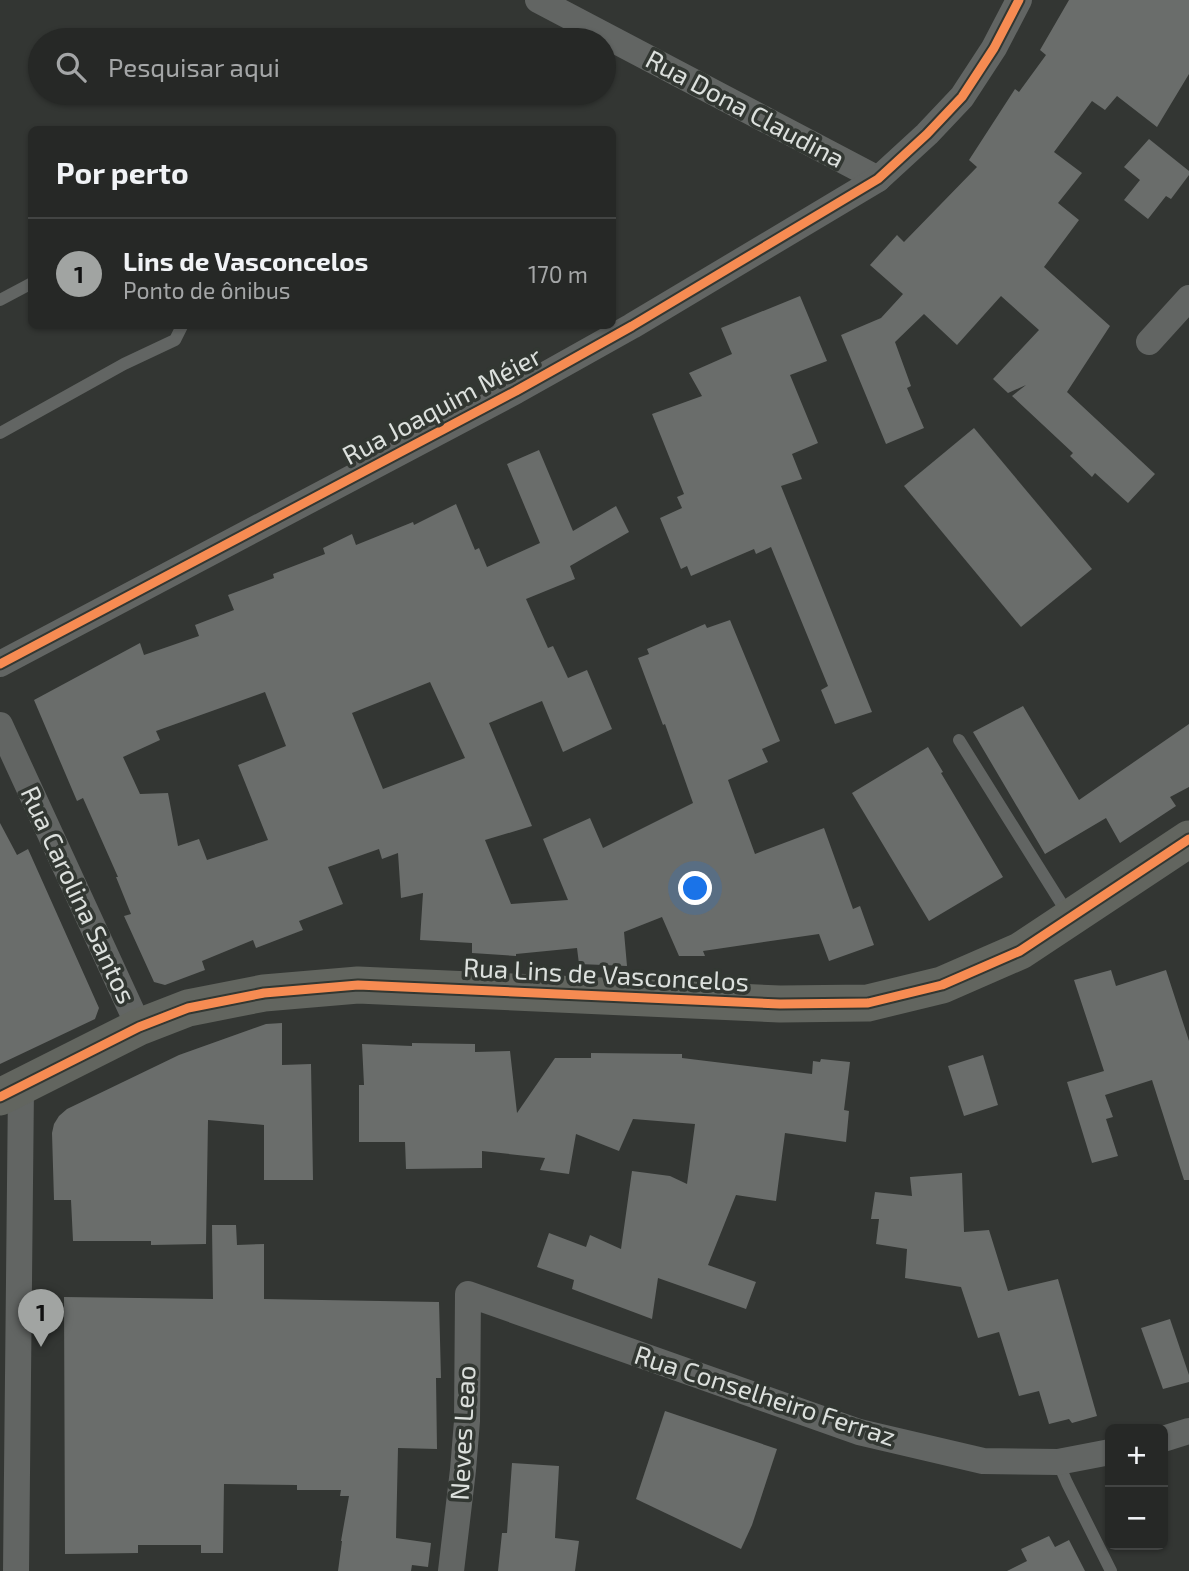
<!DOCTYPE html>
<html lang="pt">
<head>
<meta charset="utf-8">
<style>
  body { margin:0; font-family:"Exo 2",sans-serif; background:#323432; color:#f1f3f6 }
  .controls { position:absolute; right:21px; bottom:21px; display:grid; overflow:hidden; border-radius:10px; box-shadow:0 2px 5px #0004 }
  .controls button { width:63px; height:63px; display:grid; place-items:center; padding:0; border:0; border-bottom:2px solid #424443; background:#262826; color:#f1f3f6; font:35px sans-serif }
  .you { position:absolute; left:696px; top:889px; width:24px; height:24px; margin:-18px; border:5px solid #fff; border-radius:50%; background:#1a73e8; box-shadow:0 0 0 10px #1a73e833 }
  .badge { display:grid; place-items:center; width:46px; height:46px; border-radius:50%; background:#a1a4a2; color:#111; font-size:23px; font-weight:700 }
  .pin { position:absolute; translate:-50% -58px; filter:drop-shadow(0 2px 4px #0008) }
  .pin::after { content:''; position:absolute; top:37px; width:24px; height:21px; background:inherit; clip-path:polygon(0 0,100% 0,50% 100%) }
  .list { margin:0; padding:0; list-style:none }
  h2 { display:flex; justify-content:space-between; align-items:center; height:91px; margin:0; padding:0 28px; font-size:30px }
  h2 small { font-size:23px; font-weight:400; color:#a4a6a7 }
  .list li { display:grid; grid-template-columns:46px 1fr auto; gap:21px; align-items:center; box-sizing:border-box; height:112px; padding:0 28px; border-top:2px solid #424443 }
  .list b { display:block; font-size:26px; white-space:nowrap }
  .list p { margin:0; font-size:23px; white-space:nowrap; color:#a4a6a7 }
  .list em { font-size:23px; font-style:normal; color:#a4a6a7 }
  .icon { flex:none; width:38px; height:38px; fill:none; stroke:currentColor; stroke-width:2; stroke-linecap:round; stroke-linejoin:round }
  .map { position:relative; flex:none; width:1189px; height:1571px; overflow:hidden }
  .search { position:absolute; background:#262826; box-shadow:0 2px 5px #0004; left:28px; top:28px; width:588px; height:77px; display:flex; align-items:center; gap:18px; box-sizing:border-box; padding:0 24px; border-radius:38px; color:#a4a6a7; font-size:26px }
  .panel { position:absolute; background:#262826; box-shadow:0 2px 5px #0004; left:28px; top:126px; width:588px; height:203px; border-radius:10px }
  .map>svg:first-child { display:block }
  .building { fill:#6a6d6b; fill-rule:evenodd }
  .lines { fill:none; stroke-linecap:round; stroke-linejoin:round }
  .lane { stroke:#626563; stroke-width:12 }
  .street { stroke:#626563; stroke-width:26 }
  .secondary { stroke:#62655f; stroke-width:37 }
  .cycleway-casing { stroke:#323732; stroke-width:13 }
  .cycleway { stroke:#f68b52; stroke-width:9 }
  .labels { text-anchor:middle; stroke-width:7; stroke-linejoin:round; paint-order:stroke }
  .street-label { font-size:26px; fill:#dce0dd; stroke:#323732 }
</style>
</head>
<body>
<div class="map">
<svg width="1189" height="1571" viewBox="0 0 1189 1571">
  <rect width="100%" height="100%" fill="#333633"/>
  <!-- building -->
  <g class="building">
    <path d="M1069 0H1189V74L1157 127 1117 96 1105 110 1092 101 1054 152 1082 173 1058 203 1079 220 1044 267 1110 326 1067 392 1155 474 1128 503 1095 473 1092 477 1070 456 1073 453 1012 396 1026 385 1008 393 993 379 1039 330 1001 296 957 345 924 314 895 342 911 386 907 388 924 428 886 444 841 335 881 318 903 294 870 265 897 235 904 242 977 167 969 160 1015 89 1019 92 1046 55 1040 50Z"/>
    <path d="M1149 139 1189 171V175L1171 199 1166 196 1148 219 1124 200 1140 180 1124 167Z"/>
    <path d="M800 296 827 361 790 375 818 443 792 454 802 479 781 486 872 712 835 724 821 690 828 686 771 547 756 554 754 549 691 576 687 566 681 569 660 518 682 508 677 497 684 494 652 414 702 396 689 373 732 354 721 328Z"/>
    <path d="M974 428 1092 569 1021 627 904 486Z"/>
    <path d="M539 450 573 531 616 506 629 532 570 566 575 579 526 599 548 648 553 646 568 678 587 670 612 729 563 752 542 701 489 723 532 826 485 840 511 904 568 900 543 839 590 818 603 848 693 803 665 724 663 725 638 658 649 654 647 649 705 624 707 628 730 620 780 741 762 749 768 762 728 780 755 854 824 828 853 909 860 906 874 945 829 961 819 934 703 951 705 956H679L662 917 624 932 627 966 579 964 577 948 516 954V956L472 953V943L420 940 423 893 401 898 398 853 382 859 379 849 328 867 343 904 299 921 303 930 256 948 253 940 202 961 205 970 165 985 154 982 124 916 131 914 116 877H118L83 798 77 801 34 700 140 643 144 655 199 636 195 625 234 610 228 595 274 578 273 574 325 554 323 548 352 534 356 545 413 522 414 525 456 504 475 550 479 548 487 567 540 543 507 464ZM430 682 465 758 383 789 352 713ZM265 692 286 746 238 765 268 840 207 860 199 839 178 846 168 793 140 794 123 757 160 740 156 731Z"/>
    <path d="M1023 706 1079 800 1189 724V787L1170 797 1176 806 1120 843 1106 818 1045 854 973 732Z"/>
    <path d="M928 747 943 772 941 773 1003 877 929 921 852 793Z"/>
    <path d="M0 823 17 855 28 849 99 1008 95 1019 0 1064Z"/>
    <path d="M1111 970 1116 986 1166 970 1189 1041V1180H1184L1152 1080 1105 1095 1113 1117 1106 1119 1118 1156 1092 1163 1067 1082 1104 1071 1074 980Z"/>
    <path d="M282 1023V1065L311 1064 313 1180H264V1125L208 1120 206 1244 151 1245V1241H73L71 1200H54L52 1133 54 1124 59 1116 67 1109 179 1055 266 1024Z"/>
    <path d="M412 1043 475 1044V1052L510 1051 517 1113 555 1058H591V1053L682 1054V1058L812 1074 813 1061 820 1062 821 1059 850 1062 844 1110 849 1111 846 1142 785 1133 776 1201 736 1195 708 1265 756 1282 746 1309 658 1278 652 1319 572 1289 574 1280 537 1267 549 1233 586 1247 590 1235 621 1249 632 1171 670 1176 687 1184 695 1124 633 1119 619 1151 576 1134 569 1174 540 1170 545 1158 482 1151V1168L406 1169 405 1142H359V1085H364L362 1044 412 1046Z"/>
    <path d="M983 1055 998 1105 964 1116 948 1066Z"/>
    <path d="M962 1173 964 1232 989 1230 1008 1291 1058 1279 1097 1416 1072 1423 1069 1419 1049 1424 1039 1391 1019 1396 999 1332 978 1338 961 1287 905 1278 907 1249 876 1244 879 1219H871L875 1192 912 1196 910 1177Z"/>
    <path d="M212 1225H236L237 1245 264 1244V1299L439 1302 441 1378H436L437 1449 398 1448 396 1538 431 1543 428 1567 412 1565 411 1571H338L342 1541H341L349 1496H340L341 1490H297V1485L224 1484 223 1553H201V1545H138V1553L65 1554 64 1297 213 1299Z"/>
    <path d="M1170 1319 1189 1375V1382L1163 1389 1141 1328Z"/>
    <path d="M665 1411 777 1449 752 1525 741 1549 636 1499Z"/>
    <path d="M512 1463 559 1466 555 1538 579 1541 575 1571H498L502 1533H507Z"/>
    <path d="M1049 1536 1055 1547 1069 1540 1085 1571H1007L1027 1561 1021 1549Z"/>
  </g>
  <g class="lines">
    <!-- lane -->
    <g class="lane">
      <path d="M0 300 32 283"/>
      <path d="M0 433 124 364 175 340 182 326"/>
      <path d="M959 740 1068 914"/>
      <path d="M1058 1462 1067 1483 1111 1571"/>
    </g>
    <!-- street -->
    <g class="street">
      <path d="M538 0 878 179"/>
      <path d="M1149 342 1189 298"/>
      <path d="M0 664 516 391 632 326 878 179 927 134 962 97 994 48 1019 0"/>
      <path d="M0 725 139 1027"/>
      <path d="M1163 1439 1189 1431"/>
      <path d="M16 1571 21 1087"/>
      <path d="M451 1571 463 1470 467 1421 468 1294 859 1432 983 1461 1058 1462 1110 1452"/>
    </g>
    <!-- secondary -->
    <path class="secondary" d="M0 1097 139 1027 188 1008 264 993 358 985 780 1004 868 1003 942 985 1020 951 1189 839"/>
    <!-- cycleway casing -->
    <g class="cycleway-casing">
      <g id="cycleway">
        <path d="M0 664 516 391 632 326 878 179 927 134 962 97 994 48 1019 0"/>
        <path d="M0 1097 139 1027 188 1008 264 993 358 985 780 1004 868 1003 942 985 1020 951 1189 839"/>
      </g>
    </g>
    <!-- cycleway -->
    <use href="#cycleway" class="cycleway"/>
  </g>
  <g class="labels">
    <!-- street labels -->
    <g class="street-label">
      <text transform="translate(745 109) rotate(28)" y="9">Rua Dona Claudina</text>
      <text transform="translate(442 406) rotate(-28)" y="9">Rua Joaquim Méier</text>
      <text transform="translate(78 895) rotate(65)" y="9">Rua Carolina Santos</text>
      <text transform="translate(606 975) rotate(3)" y="9">Rua Lins de Vasconcelos</text>
      <text transform="translate(765 1396) rotate(18)" y="9">Rua Conselheiro Ferraz</text>
      <text transform="translate(463 1433) rotate(-87)" y="9">Neves Leao</text>
    </g>
  </g>
</svg>
<div class="controls">
<button>+</button>
<button>−</button>
</div>
<div class="you"></div>
<div class="pin badge" style="left:41px;top:1347px">1</div>
<div class="search"><svg class="icon" aria-label="search" viewBox="0 0 24 24"><circle cx="10" cy="10" r="6"/><path d="M15 15l6 6"/></svg>Pesquisar aqui</div>
<section class="panel">
<h2>Por perto<small></small></h2>
<ul class="list">
<li><span class="badge">1</span><div><b>Lins de Vasconcelos</b><p>Ponto de ônibus</p></div><em>170 m</em></li>
</ul>
</section>
</div>
</body>
</html>
